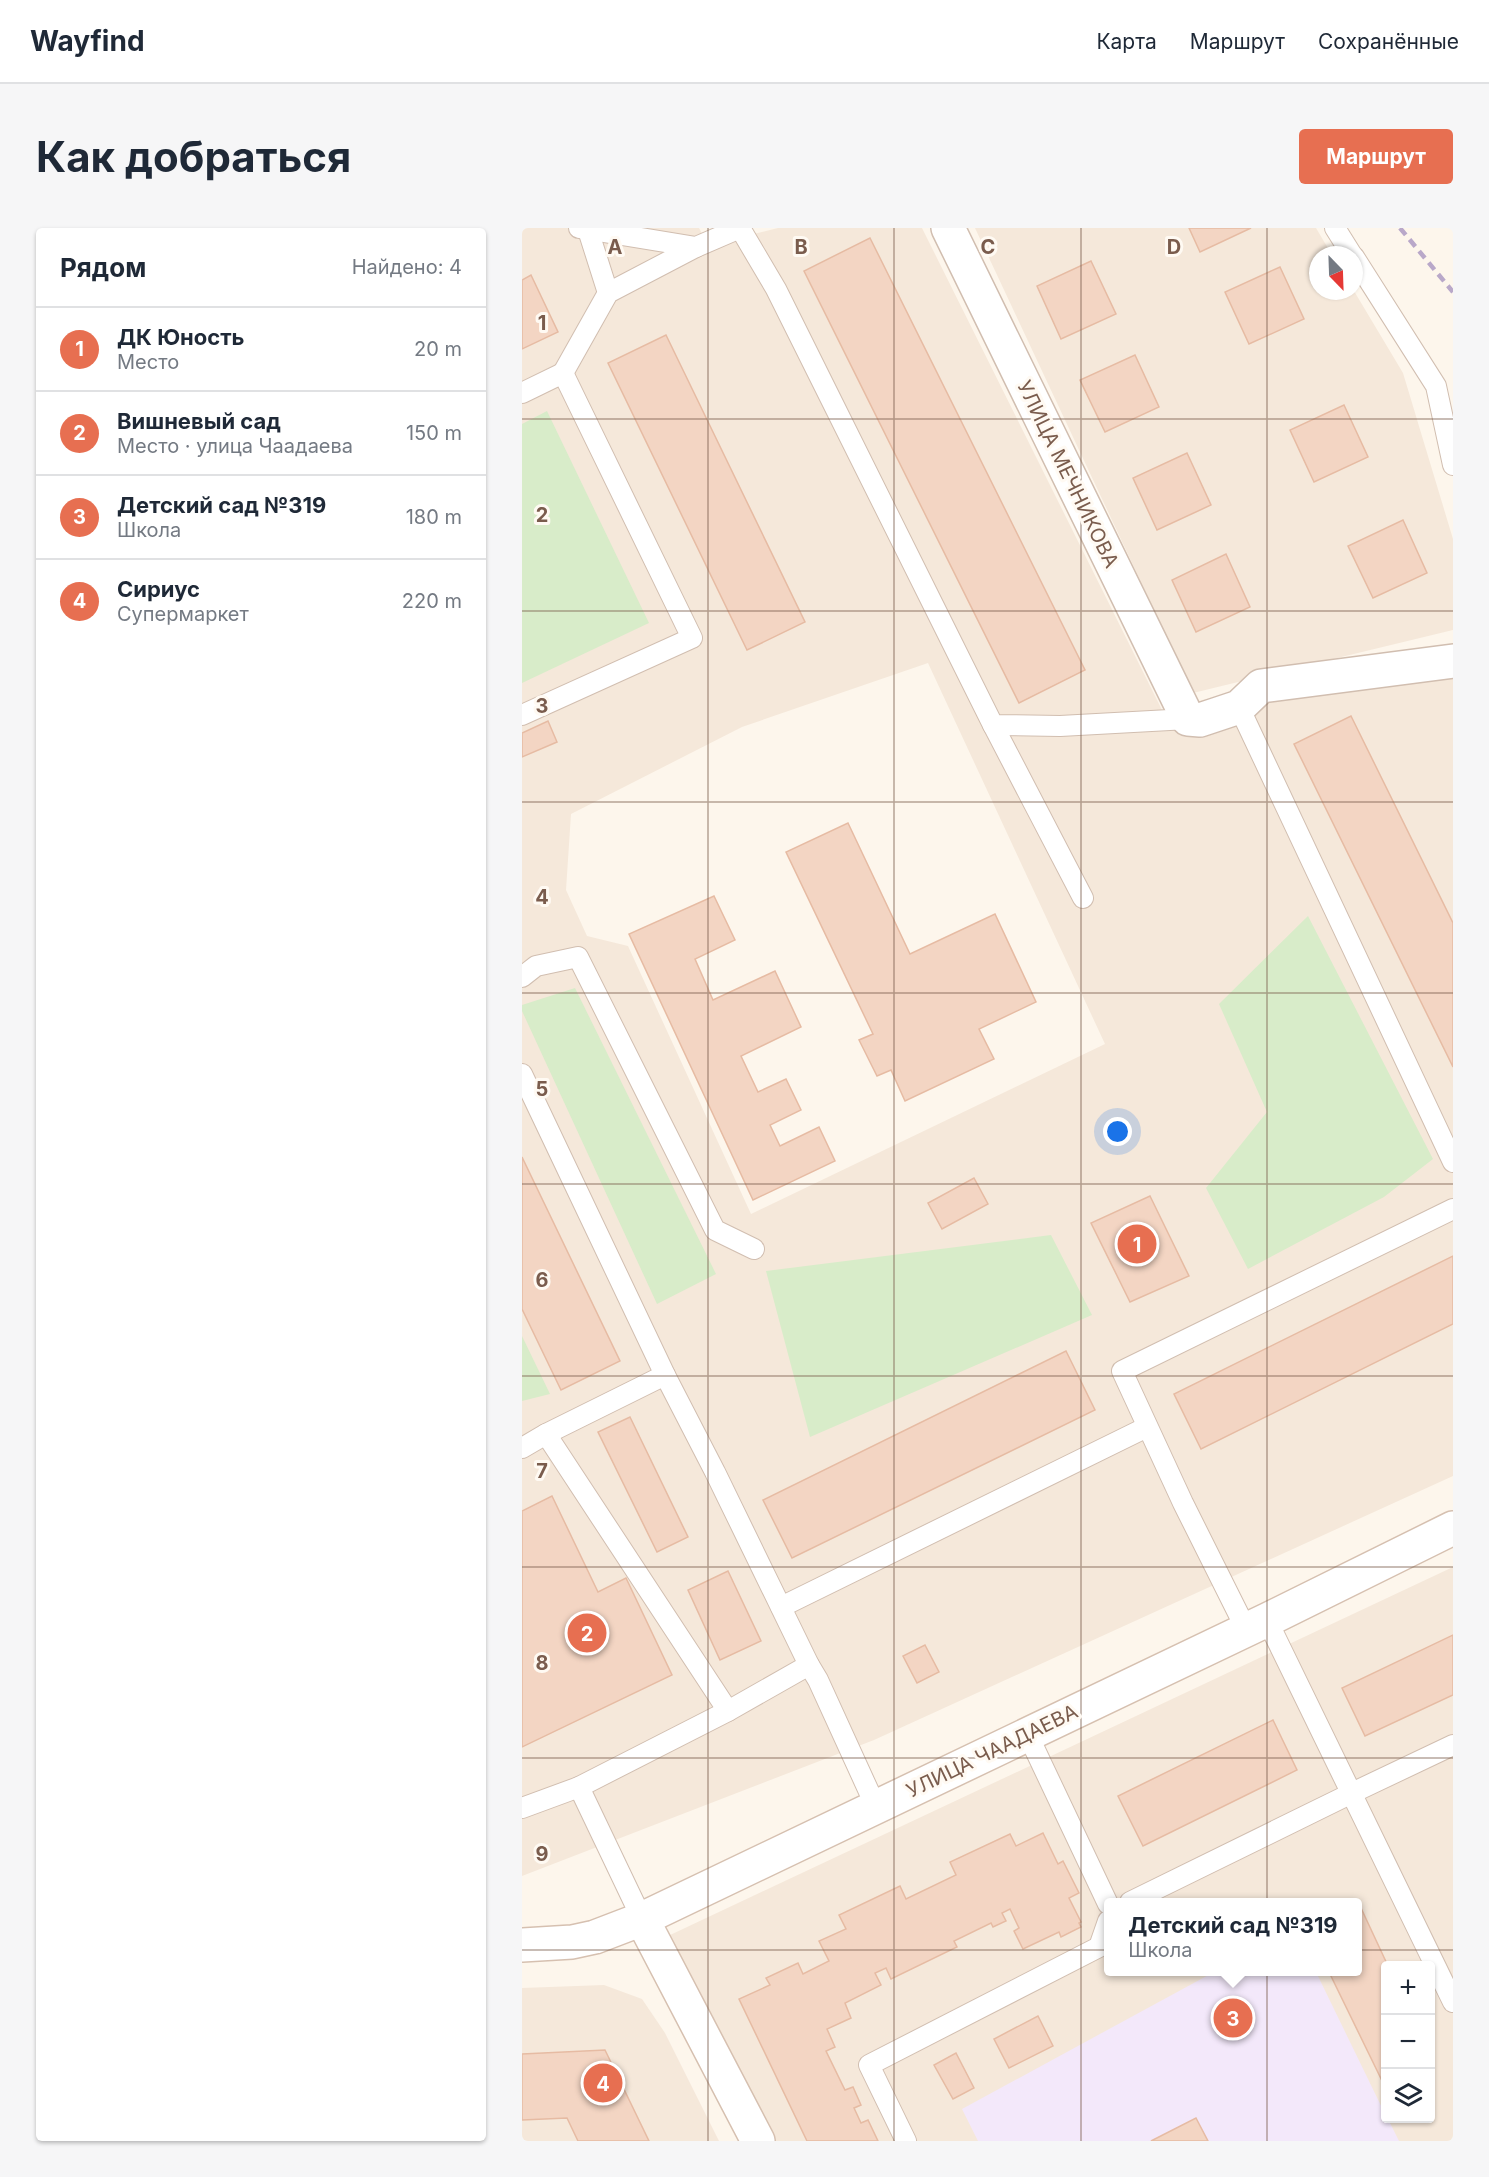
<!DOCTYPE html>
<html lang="ru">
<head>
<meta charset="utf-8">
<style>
  body { margin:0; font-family:Inter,sans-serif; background:#f6f6f7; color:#1f2937 }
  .controls { position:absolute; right:18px; bottom:18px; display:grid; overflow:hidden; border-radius:6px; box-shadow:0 2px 4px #0004 }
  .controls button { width:54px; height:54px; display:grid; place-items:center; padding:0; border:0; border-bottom:2px solid #e0e1e3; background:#fff; color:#1f2937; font:30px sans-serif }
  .compass { position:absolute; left:787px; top:18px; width:54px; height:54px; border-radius:50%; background:#fff; box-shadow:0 2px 4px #0004; rotate:157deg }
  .you { position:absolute; left:596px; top:904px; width:21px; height:21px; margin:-15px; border:4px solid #fff; border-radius:50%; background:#1a73e8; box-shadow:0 0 0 9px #1a73e833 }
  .badge { display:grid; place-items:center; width:39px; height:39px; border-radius:50%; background:#e76f51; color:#fff; font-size:20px; font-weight:700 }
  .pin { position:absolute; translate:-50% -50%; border:3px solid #fff; box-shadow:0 2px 6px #0006 }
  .popup { position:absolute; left:582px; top:1670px; width:258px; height:78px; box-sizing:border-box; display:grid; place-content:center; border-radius:6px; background:#fff; filter:drop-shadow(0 2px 4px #0005); font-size:20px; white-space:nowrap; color:#747a83 }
  .popup b { font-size:22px; color:#1f2937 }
  .popup::after { content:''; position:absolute; left:50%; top:100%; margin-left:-12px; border:12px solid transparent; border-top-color:#fff }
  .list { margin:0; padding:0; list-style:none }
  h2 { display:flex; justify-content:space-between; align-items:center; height:78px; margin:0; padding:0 24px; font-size:26px }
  h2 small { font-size:20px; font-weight:400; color:#747a83 }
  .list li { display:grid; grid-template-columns:39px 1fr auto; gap:18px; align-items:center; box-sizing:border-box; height:84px; padding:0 24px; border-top:2px solid #e0e1e3 }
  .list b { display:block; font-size:22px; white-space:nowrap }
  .list p { margin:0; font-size:20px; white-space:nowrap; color:#747a83 }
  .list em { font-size:20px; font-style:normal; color:#747a83 }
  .icon { flex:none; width:33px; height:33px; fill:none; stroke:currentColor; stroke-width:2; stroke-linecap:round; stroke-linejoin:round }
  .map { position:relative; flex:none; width:931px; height:1913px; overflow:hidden; border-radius:6px }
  header { display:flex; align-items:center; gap:36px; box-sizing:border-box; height:84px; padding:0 30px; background:#fff; border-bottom:2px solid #e0e1e3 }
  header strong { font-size:28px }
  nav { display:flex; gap:33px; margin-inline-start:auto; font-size:21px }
  .intro { display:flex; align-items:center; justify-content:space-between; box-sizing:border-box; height:144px; padding:0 36px }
  h1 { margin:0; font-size:42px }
  .button { padding:15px 27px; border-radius:6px; background:#e76f51; color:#fff; font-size:21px; font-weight:700 }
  main { display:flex; gap:36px; padding:0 36px }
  aside { flex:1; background:#fff; border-radius:6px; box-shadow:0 2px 4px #0004 }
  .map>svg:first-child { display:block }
  .residential { fill:#f5e8da; fill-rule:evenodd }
  .education { fill:#f3e8fa }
  .green { fill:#d8ecc9 }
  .building { fill:#f3d5c3; stroke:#e6bba3; stroke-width:1.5 }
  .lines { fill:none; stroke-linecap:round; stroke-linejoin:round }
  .lane-casing { stroke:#d1beb0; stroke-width:22 }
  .street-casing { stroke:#d1beb0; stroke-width:36 }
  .secondary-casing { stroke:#d6c0b0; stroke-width:36 }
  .lane { stroke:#fff; stroke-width:20 }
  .street { stroke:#fff; stroke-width:33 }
  .secondary { stroke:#fff; stroke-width:33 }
  .rail { stroke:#b9a8c9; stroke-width:4.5; stroke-dasharray:9 6; stroke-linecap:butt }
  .grid { fill:none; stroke:#7a5c4d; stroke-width:1.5; stroke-opacity:0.55 }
  .labels { text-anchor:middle; stroke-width:6; stroke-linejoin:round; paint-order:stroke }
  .street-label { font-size:20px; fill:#7a5c4d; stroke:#fffaf3 }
  .grid-label { font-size:20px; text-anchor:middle; font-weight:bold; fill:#7a5c4d; stroke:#fffaf3; stroke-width:6; stroke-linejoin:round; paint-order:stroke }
</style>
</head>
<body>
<header>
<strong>Wayfind</strong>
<nav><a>Карта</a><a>Маршрут</a><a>Сохранённые</a></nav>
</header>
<div class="intro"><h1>Как добраться</h1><a class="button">Маршрут</a></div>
<main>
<aside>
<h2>Рядом<small>Найдено: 4</small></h2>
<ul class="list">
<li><span class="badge">1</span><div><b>ДК Юность</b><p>Место</p></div><em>20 m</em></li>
<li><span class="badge">2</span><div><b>Вишневый сад</b><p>Место · улица Чаадаева</p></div><em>150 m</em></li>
<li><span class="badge">3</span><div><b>Детский сад №319</b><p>Школа</p></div><em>180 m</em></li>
<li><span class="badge">4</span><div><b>Сириус</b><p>Супермаркет</p></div><em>220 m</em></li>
</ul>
</aside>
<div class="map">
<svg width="931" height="1913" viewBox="0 0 931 1913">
  <rect width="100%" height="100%" fill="#fdf6ec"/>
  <!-- residential -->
  <g class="residential">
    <path d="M0 0H177L186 17 256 0H400L642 486 680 472 931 433V1248L352 1512 0 1648ZM406 435 583 816 229 986 106 718 65 708 44 662 49 586 220 499Z"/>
    <path d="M453 0H794L810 27H796V63H832L881 145 931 311V402L671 465Z"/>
    <path d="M931 1339V1913H244L146 1708ZM586 1674H836V1744H586ZM864 1738H908V1890H864Z"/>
    <path d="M82 1757 120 1771 143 1805 197 1913H0V1760Z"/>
  </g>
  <!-- education -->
  <path class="education" d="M692 1744H794L863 1886 864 1890 866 1891 877 1913H456L440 1881Z"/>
  <!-- green -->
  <g class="green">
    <path d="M25 183 127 395 0 455V196Z"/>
    <path d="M786 688 911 931 862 969 726 1041 684 960 745 884 697 776Z"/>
    <path d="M53 760 194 1046 135 1076 0 783V777Z"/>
    <path d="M529 1007 570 1087 288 1209 244 1043Z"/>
    <path d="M0 1108 28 1166 0 1173Z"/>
  </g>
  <!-- building -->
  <g class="building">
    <path d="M667 0H729L678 24Z"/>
    <path d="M348 10 563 442 497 475 282 43Z"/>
    <path d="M569 33 594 86 539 111 515 58Z"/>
    <path d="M758 39 782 91 727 116 703 64Z"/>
    <path d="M9 47 36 104 0 121V52Z"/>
    <path d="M144 107 283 394 225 422 86 135Z"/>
    <path d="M613 127 637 179 583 204 558 152Z"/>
    <path d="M822 177 846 229 792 254 768 202Z"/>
    <path d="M665 225 689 277 635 302 611 250Z"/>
    <path d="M881 292 905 345 851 370 826 318Z"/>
    <path d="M704 326 728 379 674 404 650 352Z"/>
    <path d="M829 488 931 695V839L772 516Z"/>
    <path d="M26 493 35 514 0 529V505Z"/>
    <path d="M326 595 388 726 473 686 514 774 457 801 472 831 383 873 369 842 355 848 337 812 351 806 264 624Z"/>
    <path d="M192 668 213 712 173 731 191 772 253 743 279 799 219 828 236 864 264 851 279 882 248 897 258 918 297 899 313 933 231 972 107 706Z"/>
    <path d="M0 929 98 1133 39 1162 0 1081Z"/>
    <path d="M452 950 466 976 420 1001 406 975Z"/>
    <path d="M628 968 667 1048 608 1074 569 995Z"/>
    <path d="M931 1028V1096L679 1221 652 1166Z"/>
    <path d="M544 1123 573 1182 270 1330 241 1272Z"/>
    <path d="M108 1189 166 1309 135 1324 76 1204Z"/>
    <path d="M30 1268 76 1364 104 1350 150 1447 0 1519V1283Z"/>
    <path d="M206 1343 239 1413 198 1432 166 1362Z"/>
    <path d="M931 1407V1467L843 1508 820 1460Z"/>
    <path d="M403 1417 417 1444 395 1455 381 1428Z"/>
    <path d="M751 1492 775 1542 621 1618 596 1568Z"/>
    <path d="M521 1605 536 1636 541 1633 557 1665 547 1670 559 1694 557 1695 559 1699 539 1709 537 1704 501 1721 492 1703 497 1700 488 1681 480 1685 484 1693 471 1699 469 1695 432 1713 435 1719 369 1751 364 1740 353 1745 359 1757 323 1775 329 1790 305 1801 313 1819 304 1823 323 1862 331 1859 339 1877 332 1880 339 1895 346 1892 356 1913H285L217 1771 248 1757 244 1750 276 1735 281 1746 307 1733 297 1713 324 1701 317 1687 378 1658 384 1671 434 1647 428 1634 488 1606 494 1618Z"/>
    <path d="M839 1680 866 1738H864V1861L807 1744H836V1682Z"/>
    <path d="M516 1788 531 1818 487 1840 472 1811Z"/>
    <path d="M83 1822 127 1913H56L45 1890 0 1892V1826Z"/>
    <path d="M434 1825 452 1860 431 1871 412 1837Z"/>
    <path d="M674 1890 686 1913H629Z"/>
  </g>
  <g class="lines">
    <!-- lane casing -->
    <g class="lane-casing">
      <g id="lane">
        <path d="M57 0 174 19 218 0 254 61 471 497 538 498 666 491"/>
        <path d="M813 0 830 27"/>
        <path d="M66 2 86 65"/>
        <path d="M832 29 914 158 931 237"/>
        <path d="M41 145 86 65 174 19"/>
        <path d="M0 165 41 145 170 410 0 487"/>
        <path d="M717 479 931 934"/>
        <path d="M471 497 561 670"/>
        <path d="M0 749 14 738 56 729 193 1002 232 1021"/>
        <path d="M0 846 143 1147 193 1244 287 1437 296 1452 354 1579"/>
        <path d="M24 1206 143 1147"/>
        <path d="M0 1220 24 1206 206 1483"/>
        <path d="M259 1379 625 1199"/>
        <path d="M745 1392 931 1774"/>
        <path d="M724 1401 661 1275 600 1143 931 981"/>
        <path d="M505 1505 586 1676"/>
        <path d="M57 1559 120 1691"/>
        <path d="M0 1580 57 1559 206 1483 287 1437"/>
        <path d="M608 1674 830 1565 931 1517"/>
        <path d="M384 1913 347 1837 577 1719 586 1693"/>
      </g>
    </g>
    <!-- street casing -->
    <g class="street-casing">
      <path id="street" d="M426 0 666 491 678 492 717 479 739 458 931 433"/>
    </g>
    <!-- secondary casing -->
    <g class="secondary-casing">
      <g id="secondary">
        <path d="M120 1691 236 1913"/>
        <path d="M0 1717 50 1714 73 1709 120 1691 745 1392 931 1300"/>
      </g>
    </g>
    <!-- lane -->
    <use href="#lane" class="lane"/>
    <!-- street -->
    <use href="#street" class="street"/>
    <!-- secondary -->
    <use href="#secondary" class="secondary"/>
    <!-- rail -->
    <path class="rail" d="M878 0 931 64"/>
  </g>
  <!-- grid -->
  <path class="grid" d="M186 0V1913M372 0V1913M559 0V1913M745 0V1913M0 191H931M0 383H931M0 574H931M0 765H931M0 956H931M0 1148H931M0 1339H931M0 1530H931M0 1722H931"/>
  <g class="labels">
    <!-- street labels -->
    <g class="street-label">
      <text transform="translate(546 246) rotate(64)" y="7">УЛИЦА МЕЧНИКОВА</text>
      <text transform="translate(470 1523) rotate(-26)" y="7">УЛИЦА ЧААДАЕВА</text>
    </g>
  </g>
  <g class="grid-label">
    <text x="93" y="26">A</text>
    <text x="279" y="26">B</text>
    <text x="466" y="26">C</text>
    <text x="652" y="26">D</text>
    <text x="20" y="102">1</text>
    <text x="20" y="294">2</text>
    <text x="20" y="485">3</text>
    <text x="20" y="676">4</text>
    <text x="20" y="868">5</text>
    <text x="20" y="1059">6</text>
    <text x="20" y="1250">7</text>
    <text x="20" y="1442">8</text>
    <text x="20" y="1633">9</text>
  </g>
</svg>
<div class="controls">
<button>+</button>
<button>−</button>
<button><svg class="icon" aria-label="layers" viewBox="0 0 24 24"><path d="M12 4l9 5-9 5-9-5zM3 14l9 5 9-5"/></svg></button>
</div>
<svg class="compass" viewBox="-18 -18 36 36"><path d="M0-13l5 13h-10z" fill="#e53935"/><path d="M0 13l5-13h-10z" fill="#747a83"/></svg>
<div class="you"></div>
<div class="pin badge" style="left:615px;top:1016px">1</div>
<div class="pin badge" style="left:65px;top:1405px">2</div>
<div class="pin badge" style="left:711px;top:1790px">3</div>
<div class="popup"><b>Детский сад №319</b>Школа</div>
<div class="pin badge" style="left:81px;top:1855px">4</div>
</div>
</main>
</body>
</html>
